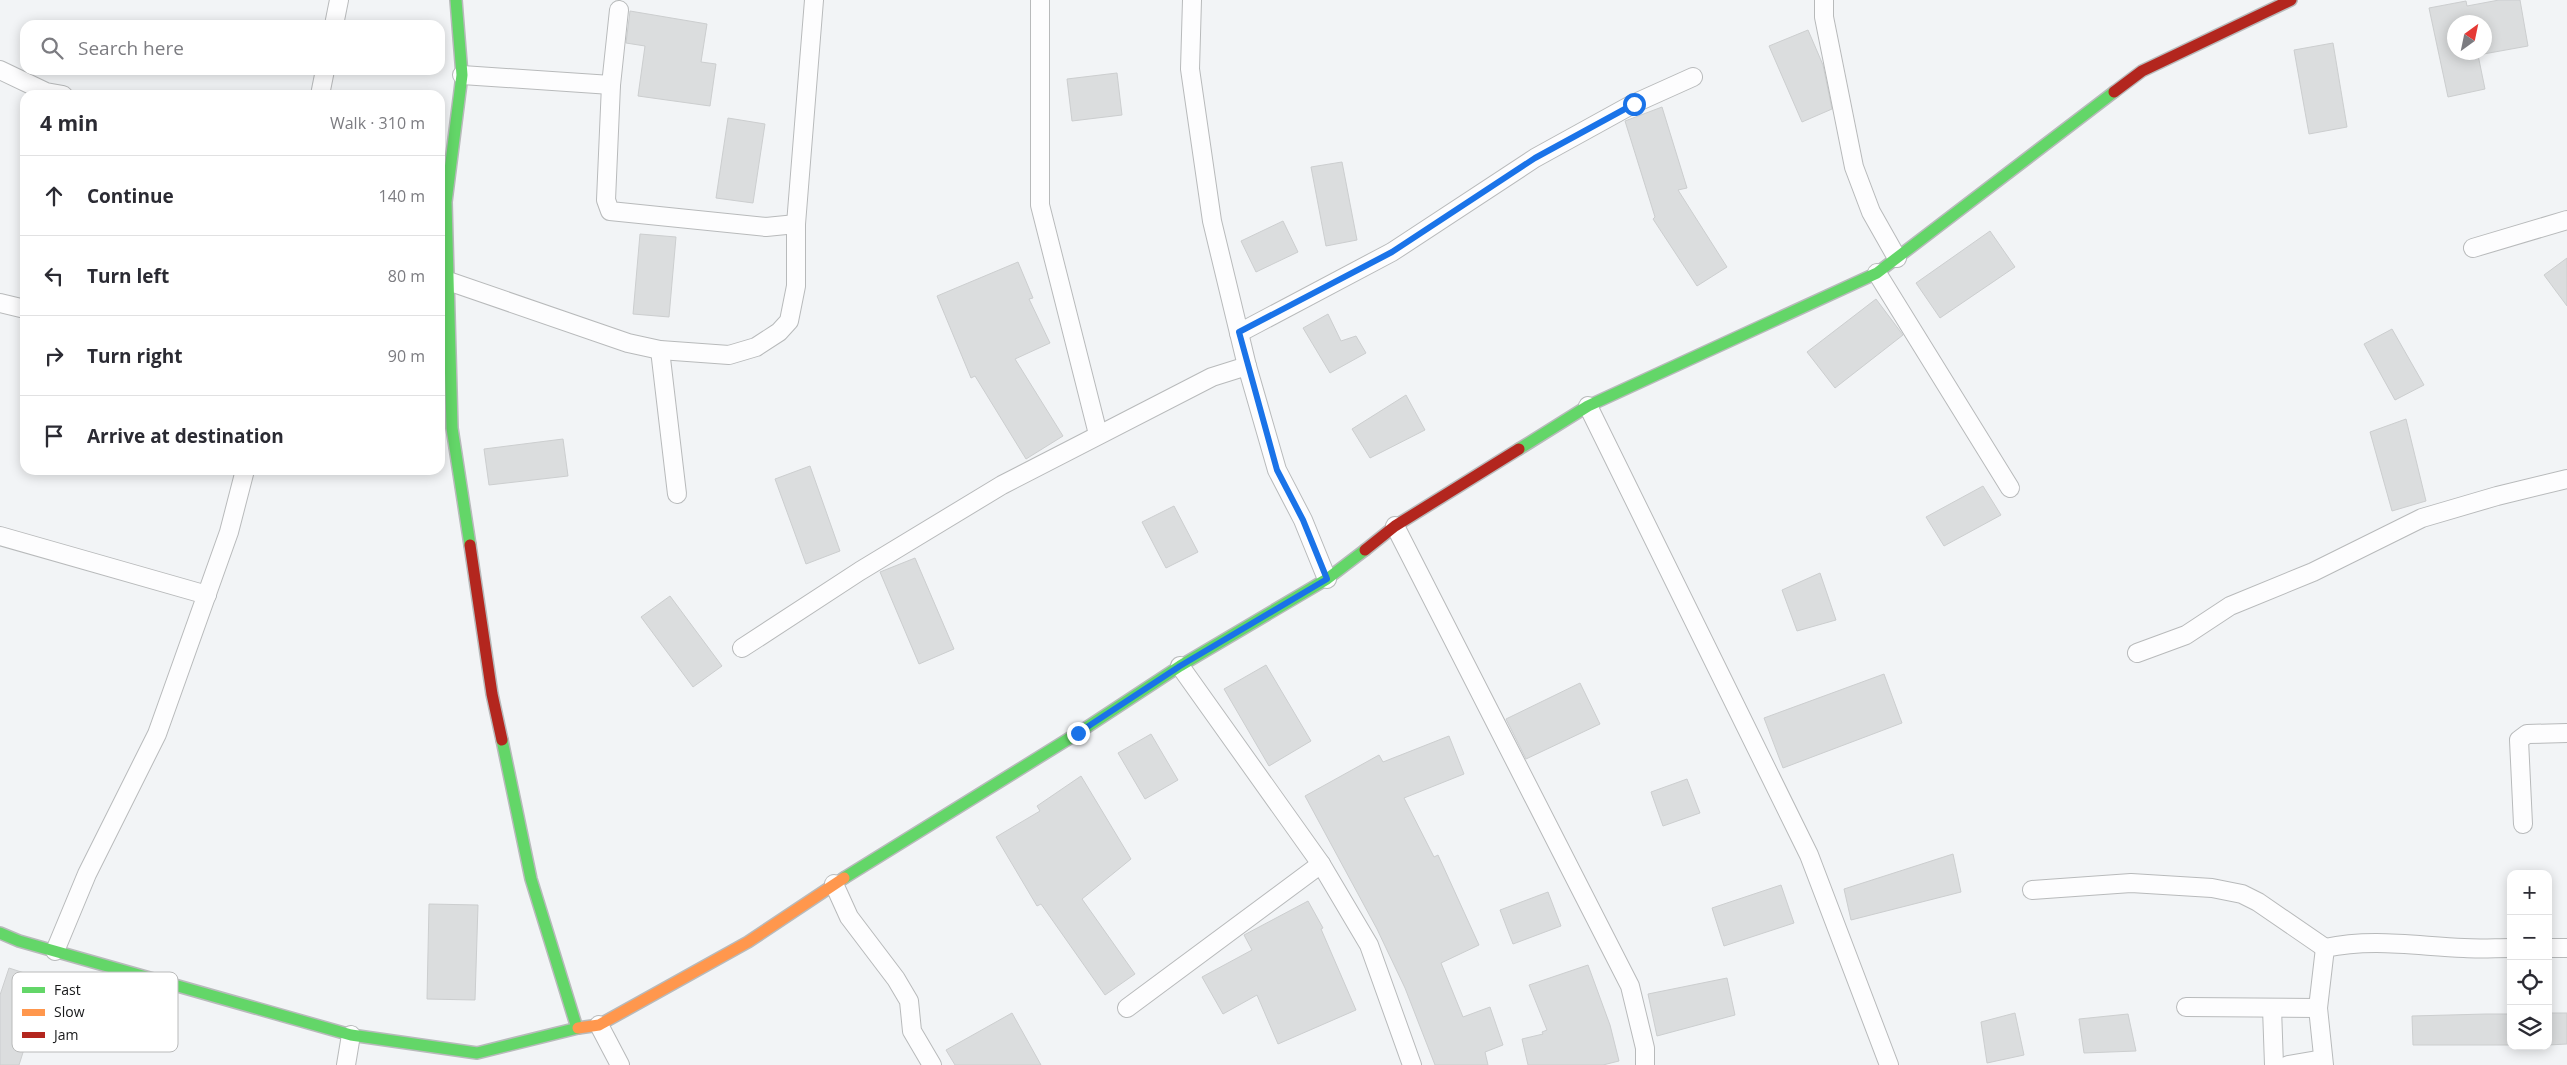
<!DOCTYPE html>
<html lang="en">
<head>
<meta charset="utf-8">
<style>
  body { margin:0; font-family:"Open Sans",sans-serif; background:#f2f2f3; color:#2b2b33 }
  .controls { position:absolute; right:15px; bottom:15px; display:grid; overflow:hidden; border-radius:10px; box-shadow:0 2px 12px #0003 }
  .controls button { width:45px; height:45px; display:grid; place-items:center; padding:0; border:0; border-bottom:1px solid #e1e1e2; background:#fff; color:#2b2b33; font:25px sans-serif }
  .compass { position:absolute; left:2447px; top:15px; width:45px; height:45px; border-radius:50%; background:#fff; box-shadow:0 2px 12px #0003; rotate:33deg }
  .stop { position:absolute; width:15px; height:15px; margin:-11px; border:4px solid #1a73e8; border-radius:50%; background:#fff }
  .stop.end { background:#1a73e8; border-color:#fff; box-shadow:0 1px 5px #0008 }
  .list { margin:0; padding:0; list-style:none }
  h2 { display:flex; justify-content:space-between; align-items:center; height:65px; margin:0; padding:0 20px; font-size:21px }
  h2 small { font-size:16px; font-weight:400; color:#7c7c81 }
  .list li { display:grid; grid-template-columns:32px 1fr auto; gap:15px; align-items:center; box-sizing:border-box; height:80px; padding:0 20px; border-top:1px solid #e1e1e2 }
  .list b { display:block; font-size:19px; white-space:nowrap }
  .list em { font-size:16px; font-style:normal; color:#7c7c81 }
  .icon { flex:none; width:28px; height:28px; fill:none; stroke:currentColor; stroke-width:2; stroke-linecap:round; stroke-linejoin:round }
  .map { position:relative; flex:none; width:2567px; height:1065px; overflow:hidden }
  .search { position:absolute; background:#fff; box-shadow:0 2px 12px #0003; left:20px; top:20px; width:425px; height:55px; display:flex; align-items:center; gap:12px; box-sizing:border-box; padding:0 18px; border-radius:15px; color:#7c7c81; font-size:19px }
  .panel { position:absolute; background:#fff; box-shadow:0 2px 12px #0003; left:20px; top:90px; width:425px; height:385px; border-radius:15px }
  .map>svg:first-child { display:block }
  .building { fill:#dbddde; stroke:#cccecf; fill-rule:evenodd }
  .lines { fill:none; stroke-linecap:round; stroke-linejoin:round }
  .street-casing { stroke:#b8babb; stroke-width:20 }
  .fast-casing { stroke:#b8babb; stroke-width:14 }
  .slow-casing { stroke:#b8babb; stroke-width:14 }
  .jam-casing { stroke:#b8babb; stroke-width:14 }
  .street { stroke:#fdfdfe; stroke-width:18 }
  .fast { stroke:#63d668; stroke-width:11 }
  .slow { stroke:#ff974d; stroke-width:11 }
  .jam { stroke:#b3261e; stroke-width:11 }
  .route { stroke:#1a73e8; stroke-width:6 }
  .key { fill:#fff; stroke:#b9baba; stroke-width:1 }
  .key-label { font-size:14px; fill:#171819 }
</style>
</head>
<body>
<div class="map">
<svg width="2567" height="1065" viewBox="0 0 2567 1065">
  <rect width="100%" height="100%" fill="#f2f4f6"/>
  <!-- building -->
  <g class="building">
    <path d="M2499 0H2520L2528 46 2478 55 2485 89 2448 97 2429 8 2466 1 2467 6ZM2454 22H2484V52H2454Z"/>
    <path d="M630 11 707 24 701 62 716 64 710 106 638 96 645 46 626 43Z"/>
    <path d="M1808 30 1823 65 1832 109 1802 122 1769 46Z"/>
    <path d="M2333 43 2347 127 2309 134 2294 50Z"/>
    <path d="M1117 73 1122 115 1072 121 1067 79Z"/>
    <path d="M1662 107 1687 188 1678 190 1727 267 1697 286 1653 219 1655 217 1625 121Z"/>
    <path d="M728 118 765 124 753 203 716 198Z"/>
    <path d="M1342 162 1357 240 1326 246 1311 167Z"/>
    <path d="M1283 221 1298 252 1256 272 1241 241Z"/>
    <path d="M1990 231 2015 267 1940 318 1916 283Z"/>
    <path d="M640 234 676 237 669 317 633 314Z"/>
    <path d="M2567 258V306L2544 275Z"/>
    <path d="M1018 262 1033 298 1029 299 1050 343 1015 359 1063 436 1026 459 975 376 971 378 937 296Z"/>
    <path d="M1876 299 1903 335 1835 388 1807 352Z"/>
    <path d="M1328 314 1341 341 1356 336 1366 353 1330 373 1303 328Z"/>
    <path d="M2392 329 2424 385 2395 400 2364 344Z"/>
    <path d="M1406 395 1425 430 1370 458 1352 429Z"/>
    <path d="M2406 419 2426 501 2392 511 2370 432Z"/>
    <path d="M563 439 568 476 489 485 484 449Z"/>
    <path d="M810 466 840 551 806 564 775 479Z"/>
    <path d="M1983 486 2001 515 1944 546 1926 517Z"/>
    <path d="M1174 506 1198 552 1166 568 1142 522Z"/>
    <path d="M915 558 954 649 919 664 880 572Z"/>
    <path d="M1820 573 1836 620 1797 631 1782 590Z"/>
    <path d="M670 596 722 666 693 687 641 617Z"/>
    <path d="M1266 665 1311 741 1269 766 1224 689Z"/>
    <path d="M1884 674 1902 723 1783 768 1764 718Z"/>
    <path d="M1580 683 1600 724 1526 759 1506 719Z"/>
    <path d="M1151 734 1178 780 1145 799 1118 753Z"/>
    <path d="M1449 736 1464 774 1404 798 1434 857 1438 855 1479 945 1441 963 1463 1017 1490 1007 1503 1045 1485 1052 1488 1065H1435L1405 988 1377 929 1305 796 1379 755 1383 762Z"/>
    <path d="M1081 776 1131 859 1082 899 1135 974 1105 995 1041 904 1037 906 996 837 1040 811 1037 806Z"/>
    <path d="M1687 779 1700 813 1663 826 1651 792Z"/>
    <path d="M1953 854 1961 892 1851 920 1844 889Z"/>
    <path d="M1781 885 1794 923 1724 946 1712 908Z"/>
    <path d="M1548 892 1561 926 1513 944 1500 910Z"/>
    <path d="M1308 901 1323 928 1321 929 1356 1010 1278 1044 1257 995 1223 1014 1202 977 1252 950 1244 935Z"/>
    <path d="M429 904 478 905 475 1000 427 999Z"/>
    <path d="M1588 965 1610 1025 1619 1061 1603 1065H1528L1522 1039 1543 1034 1542 1032 1547 1030 1529 985Z"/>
    <path d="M9 968 46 980 19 1065H0V995Z"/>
    <path d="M1727 978 1735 1015 1657 1036 1648 994Z"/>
    <path d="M1012 1013 1041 1065H955L946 1050Z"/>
    <path d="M2015 1013 2024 1055 1987 1063 1981 1022Z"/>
    <path d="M2548 1013H2567V1044L2548 1045Z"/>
    <path d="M2128 1014 2136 1051 2084 1053 2079 1019Z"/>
    <path d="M2486 1014H2511V1045H2413L2412 1016Z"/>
  </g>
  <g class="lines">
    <!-- street casing -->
    <g class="street-casing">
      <g id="street">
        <path d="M1040 0V205L1098 434"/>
        <path d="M1192 0 1190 69 1212 221 1247 366 1277 470 1303 520 1327 579"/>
        <path d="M1824 0V17L1854 167 1871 212 1897 258"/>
        <path d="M619 10 611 85 606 200 610 211 766 227 796 224"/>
        <path d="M334 25 339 0"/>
        <path d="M0 70 46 92 63 95"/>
        <path d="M462 75 611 85"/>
        <path d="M320 95 325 70"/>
        <path d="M2473 248 2567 220"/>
        <path d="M1877 273 2010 488"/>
        <path d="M448 281 628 343 660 350 729 355 756 347 779 332 789 321 796 286V224L814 0"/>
        <path d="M0 303 25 309"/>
        <path d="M1239 333 1392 252 1535 158 1633 104 1693 77"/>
        <path d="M660 350 677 494"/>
        <path d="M1588 406 1809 855 1889 1065"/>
        <path d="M1395 526 1630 986 1645 1048V1065"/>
        <path d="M0 536 207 595"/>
        <path d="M742 648 860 571 1002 485 1212 377 1247 366"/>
        <path d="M2137 653 2186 635 2230 606 2313 572 2422 518 2497 496 2567 479"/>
        <path d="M1180 666 1321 864 1369 945 1412 1065"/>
        <path d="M2523 824 2519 740 2527 734 2567 733"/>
        <path d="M834 884 849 917 896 979 909 1001 912 1031 932 1065"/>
        <path d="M2032 890 2131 883 2212 888 2242 894 2258 902 2325 948"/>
        <path d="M2548 948H2567"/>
        <path d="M55 951 87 874 157 734 229 532 245 470"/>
        <path d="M2186 1007 2318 1008"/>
        <path d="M1127 1008 1321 864"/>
        <path d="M2272 1008 2274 1065"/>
        <path d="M599 1025 620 1065"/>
        <path d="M346 1065 351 1035"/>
        <path d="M2288 1065 2323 1059"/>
        <path d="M2324 1065 2318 1008 2325 948C2372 938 2416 946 2464 948 2480 949 2495 948 2511 948"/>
      </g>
    </g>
    <!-- fast casing -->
    <g class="fast-casing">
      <g id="fast">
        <path d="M456 0 462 75 446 202 452 428 470 545"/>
        <path d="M1519 449 1588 406 1877 273 2114 92"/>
        <path d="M502 740 531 879 577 1028"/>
        <path d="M844 878 1078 733 1180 666 1327 579 1365 550"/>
        <path d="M0 933 19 941 351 1035 477 1053 578 1028"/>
      </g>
    </g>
    <!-- slow casing -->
    <g class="slow-casing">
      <path id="slow" d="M578 1028 599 1025 748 942 844 878"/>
    </g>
    <!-- jam casing -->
    <g class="jam-casing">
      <g id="jam">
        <path d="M2114 92 2142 71 2291 0"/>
        <path d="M470 545 492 694 502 740"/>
        <path d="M1365 550 1395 526 1519 449"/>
      </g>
    </g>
    <!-- street -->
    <use href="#street" class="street"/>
    <!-- fast -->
    <use href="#fast" class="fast"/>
    <!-- slow -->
    <use href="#slow" class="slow"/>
    <!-- jam -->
    <use href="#jam" class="jam"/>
  </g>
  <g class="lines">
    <!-- route -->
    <path class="route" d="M1078 733 1180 666 1327 579 1303 520 1277 470 1239 332 1392 252 1535 158 1634 104"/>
  </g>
  <!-- legend -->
  <rect x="12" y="972" width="166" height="80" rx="8" class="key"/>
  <rect x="22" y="987" width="23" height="6" fill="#63d668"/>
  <rect x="22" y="1009" width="23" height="7" fill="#ff974d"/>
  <rect x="22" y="1032" width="23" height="6" fill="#b3261e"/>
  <g class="key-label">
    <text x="54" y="995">Fast</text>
    <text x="54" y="1017">Slow</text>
    <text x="54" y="1040">Jam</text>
  </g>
</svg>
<div class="controls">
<button>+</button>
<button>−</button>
<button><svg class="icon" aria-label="locate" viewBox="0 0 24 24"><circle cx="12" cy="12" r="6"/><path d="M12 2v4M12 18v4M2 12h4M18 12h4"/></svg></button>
<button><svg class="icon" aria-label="layers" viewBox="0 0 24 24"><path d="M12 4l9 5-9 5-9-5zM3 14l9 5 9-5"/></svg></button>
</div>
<svg class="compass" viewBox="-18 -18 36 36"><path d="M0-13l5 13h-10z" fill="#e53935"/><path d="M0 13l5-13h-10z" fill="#7c7c81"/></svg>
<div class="stop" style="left:1634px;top:104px"></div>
<div class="stop end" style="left:1078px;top:733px"></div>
<div class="search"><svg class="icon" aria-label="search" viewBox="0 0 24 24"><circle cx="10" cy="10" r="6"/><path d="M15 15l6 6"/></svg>Search here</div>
<section class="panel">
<h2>4 min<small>Walk · 310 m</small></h2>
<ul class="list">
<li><svg class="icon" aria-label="ahead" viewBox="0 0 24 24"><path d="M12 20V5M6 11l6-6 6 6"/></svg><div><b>Continue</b></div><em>140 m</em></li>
<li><svg class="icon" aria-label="left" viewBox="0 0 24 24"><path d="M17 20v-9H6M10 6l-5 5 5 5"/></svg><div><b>Turn left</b></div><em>80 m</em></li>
<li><svg class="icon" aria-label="right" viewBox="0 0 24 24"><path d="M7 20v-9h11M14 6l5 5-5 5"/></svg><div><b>Turn right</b></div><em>90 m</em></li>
<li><svg class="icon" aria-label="arrive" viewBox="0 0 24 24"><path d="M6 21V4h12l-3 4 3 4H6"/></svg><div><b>Arrive at destination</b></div></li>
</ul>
</section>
</div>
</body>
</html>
